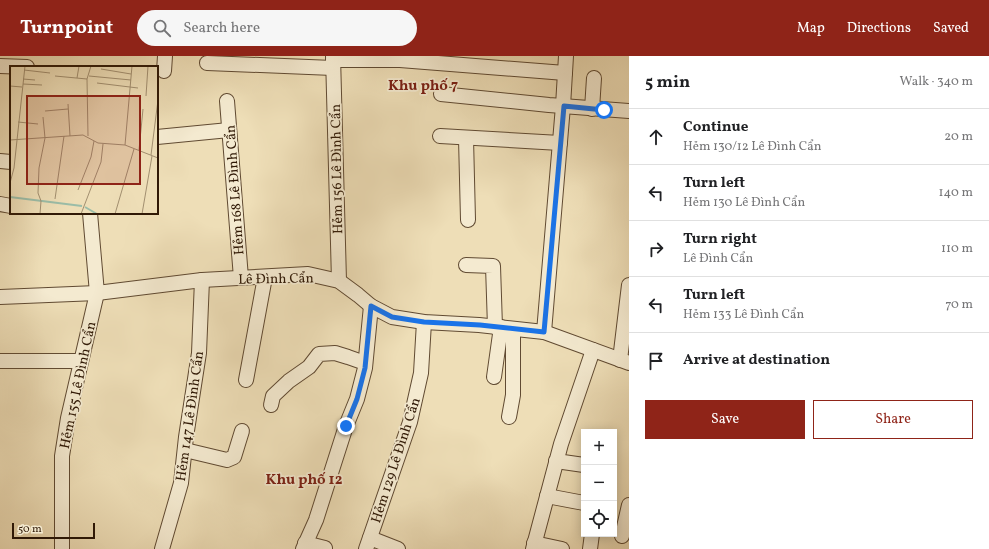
<!DOCTYPE html>
<html lang="en">
<head>
<meta charset="utf-8">
<style>
  body { margin:0; font-family:Vollkorn,serif; background:#f6f6f6; color:#202124 }
  .controls { position:absolute; right:12px; bottom:12px; display:grid; overflow:hidden; border-radius:0px; box-shadow:0 2px 10px #0003 }
  .controls button { width:36px; height:36px; display:grid; place-items:center; padding:0; border:0; border-bottom:1px solid #e0e0e0; background:#fff; color:#202124; font:20px sans-serif }
  .scale { position:absolute; left:12px; bottom:10px; width:83px; box-sizing:border-box; padding-left:4px; border:2px solid #301906; border-top:0; font-size:11px; line-height:14px; white-space:nowrap; color:#301906; -webkit-text-stroke:3px #f4ead0; paint-order:stroke }
  .stop { position:absolute; width:12px; height:12px; margin:-9px; border:3px solid #1a73e8; border-radius:50%; background:#fff }
  .stop.end { background:#1a73e8; border-color:#fff; box-shadow:0 1px 4px #0008 }
  .list { margin:0; padding:0; list-style:none }
  h2 { display:flex; justify-content:space-between; align-items:center; height:52px; margin:0; padding:0 16px; font-size:17px }
  h2 small { font-size:13px; font-weight:400; color:#757577 }
  .list li { display:grid; grid-template-columns:26px 1fr auto; gap:12px; align-items:center; box-sizing:border-box; height:56px; padding:0 16px; border-top:1px solid #e0e0e0 }
  .list b { display:block; font-size:15px; white-space:nowrap }
  .list p { margin:0; font-size:13px; white-space:nowrap; color:#757577 }
  .list em { font-size:13px; font-style:normal; color:#757577 }
  .actions { display:flex; gap:8px; padding:12px 16px }
  .actions a { flex:1; padding:9px 0; border:1px solid #8f2418; border-radius:0px; text-align:center; font-size:14px; color:#8f2418 }
  .actions .main { background:#8f2418; color:#fff }
  .icon { flex:none; width:22px; height:22px; fill:none; stroke:currentColor; stroke-width:2; stroke-linecap:round; stroke-linejoin:round }
  .map { position:relative; flex:none; width:629px; height:493px; overflow:hidden }
  header { display:flex; align-items:center; gap:24px; box-sizing:border-box; height:56px; padding:0 20px; background:#8f2418; color:#fff }
  header strong { font-size:19px }
  nav { display:flex; gap:22px; margin-inline-start:auto; font-size:14px }
  .search { width:280px; height:36px; background:#f6f6f6; display:flex; align-items:center; gap:10px; box-sizing:border-box; padding:0 14px; border-radius:22px; color:#757577; font-size:15px }
  main { display:flex }
  aside { flex:1; background:#fff }
  .map>svg:first-child { display:block }
  .lines { fill:none; stroke-linecap:round; stroke-linejoin:round }
  .minor-casing { stroke:#604a32; stroke-width:16 }
  .minor { stroke:#f4ead0; stroke-width:14 }
  .route { stroke:#1a73e8; stroke-width:5 }
  .labels { text-anchor:middle; stroke-width:3.5; stroke-linejoin:round; paint-order:stroke }
  .street-label { font-size:14px; fill:#301906; stroke:#f4ead0 }
  .neighbourhood-label { font-size:15px; font-weight:bold; fill:#7a1f14; stroke:#f4ead0 }
  .inset-river { fill:none; stroke:#9bbda8; stroke-width:2 }
  .inset-road { fill:none; stroke:#a28f70; stroke-width:1 }
  .view { fill:#8f2418; fill-opacity:0.15; stroke:#8f2418; stroke-width:2 }
  .inset-edge { fill:none; stroke:#301906; stroke-width:2 }
</style>
</head>
<body>
<header>
<strong>Turnpoint</strong>
<div class="search"><svg class="icon" aria-label="search" viewBox="0 0 24 24"><circle cx="10" cy="10" r="6"/><path d="M15 15l6 6"/></svg>Search here</div>
<nav><a>Map</a><a>Directions</a><a>Saved</a></nav>
</header>
<main>
<div class="map">
<svg width="629" height="493" viewBox="0 0 629 493">
  <rect width="100%" height="100%" fill="#eedeb7"/>
  <filter id="stains"><feTurbulence type="fractalNoise" baseFrequency=".005" numOctaves="4"/><feColorMatrix values="0 0 0 0 .2 0 0 0 0 .09 0 0 0 0 .02 0 0 0 .5 -.17"/></filter>
  <radialGradient id="worn" r=".72"><stop offset=".6" stop-color="#630" stop-opacity="0"/><stop offset="1" stop-color="#630" stop-opacity=".3"/></radialGradient>
  <g class="lines">
    <!-- minor casing -->
    <g class="minor-casing">
      <g id="minor">
        <path d="M333 0 339 225"/>
        <path d="M333 4H400L565 17"/>
        <path d="M207 7 333 12"/>
        <path d="M0 10 27 11"/>
        <path d="M164 15 165 0"/>
        <path d="M441 38 549 49 629 55"/>
        <path d="M227 45 241 222"/>
        <path d="M592 53 594 22"/>
        <path d="M440 80 560 87"/>
        <path d="M157 81 229 74"/>
        <path d="M466 82 468 164"/>
        <path d="M0 105 11 106"/>
        <path d="M0 148 11 150"/>
        <path d="M466 209 493 210 495 271"/>
        <path d="M0 241 97 237 202 224 308 218 339 225 358 239 371 250 392 261 424 266 479 269 544 276 629 307"/>
        <path d="M544 276 563 50 566 0"/>
        <path d="M620 304 629 229"/>
        <path d="M0 305H81"/>
        <path d="M494 321 501 271"/>
        <path d="M246 324 265 221"/>
        <path d="M271 349 273 340 289 325 309 311 319 298 335 297 348 301 365 307"/>
        <path d="M509 361 513 339V273"/>
        <path d="M185 394 227 404 234 401 242 375"/>
        <path d="M556 405 584 409"/>
        <path d="M547 440 584 447"/>
        <path d="M622 480 629 449"/>
        <path d="M370 482 398 493"/>
        <path d="M305 487 325 492"/>
        <path d="M534 487 562 493"/>
        <path d="M62 493V400L68 362 97 237 90 157"/>
        <path d="M162 493 181 427 186 381 199 297 202 224"/>
        <path d="M303 493 316 464 346 370 357 343 365 312 371 250"/>
        <path d="M366 493 410 366 421 317 424 266"/>
        <path d="M533 493 561 388 593 294"/>
        <path d="M590 493 592 478"/>
      </g>
    </g>
    <!-- minor -->
    <use href="#minor" class="minor"/>
  </g>
  <g class="lines">
    <!-- route -->
    <path class="route" d="M346 370 357 343 365 312 371 250 392 261 424 266 480 269 544 276 564 50 604 54"/>
  </g>
  <g class="labels">
    <!-- street labels -->
    <g class="street-label">
      <text transform="translate(336 113) rotate(-91)" y="5">Hẻm 156 Lê Đình Cẩn</text>
      <text transform="translate(234 134) rotate(-94)" y="5">Hẻm 168 Lê Đình Cẩn</text>
      <text transform="translate(276 222) rotate(-1)" y="5">Lê Đình Cẩn</text>
      <text transform="translate(77 329) rotate(-78)" y="5">Hẻm 155 Lê Đình Cẩn</text>
      <text transform="translate(189 360) rotate(-82)" y="5">Hẻm 147 Lê Đình Cẩn</text>
      <text transform="translate(395 404) rotate(-72)" y="5">Hẻm 129 Lê Đình Cẩn</text>
    </g>
    <!-- neighbourhood labels -->
    <g class="neighbourhood-label">
      <text x="423" y="34">Khu phố 7</text>
      <text x="304" y="428">Khu phố 12</text>
    </g>
  </g>
  <!-- overview -->
  <g transform="translate(10 10)">
    <rect width="148" height="148" fill="#eedeb7"/>
    <path class="inset-river" d="M0 131 72 140M75 141 87 148"/>
    <path class="inset-road" d="M91 3 121 8M14 4 40 7M45 10 77 13M79 10 121 14M67 12 69 0M13 13 25 14M87 17 128 22M13 18 32 19M0 20 12 21M136 30 138 0M58 38 60 70M35 45 58 43M8 56 28 58M78 70 77 13 81 0M0 74 73 69 88 77 115 79 148 92M115 79 122 0M129 84 133 43M141 89 148 34M0 117 4 102 15 0M68 124 81 91 84 75M45 133 54 70M30 148 31 135 28 127 29 102 35 72 33 51M71 148 91 96 93 78M105 148 124 83M132 148 142 90"/>
    <path class="view" d="M17 30H130V118H17Z"/>
    <rect width="148" height="148" class="inset-edge"/>
  </g>
  <rect width="100%" height="100%" filter="url(#stains)"/>
  <rect width="100%" height="100%" fill="url(#worn)"/>
</svg>
<div class="controls">
<button>+</button>
<button>−</button>
<button><svg class="icon" aria-label="locate" viewBox="0 0 24 24"><circle cx="12" cy="12" r="6"/><path d="M12 2v4M12 18v4M2 12h4M18 12h4"/></svg></button>
</div>
<div class="scale">50 m</div>
<div class="stop" style="left:604px;top:54px"></div>
<div class="stop end" style="left:346px;top:370px"></div>
</div>
<aside>
<h2>5 min<small>Walk · 340 m</small></h2>
<ul class="list">
<li><svg class="icon" aria-label="ahead" viewBox="0 0 24 24"><path d="M12 20V5M6 11l6-6 6 6"/></svg><div><b>Continue</b><p>Hẻm 130/12 Lê Đình Cẩn</p></div><em>20 m</em></li>
<li><svg class="icon" aria-label="left" viewBox="0 0 24 24"><path d="M17 20v-9H6M10 6l-5 5 5 5"/></svg><div><b>Turn left</b><p>Hẻm 130 Lê Đình Cẩn</p></div><em>140 m</em></li>
<li><svg class="icon" aria-label="right" viewBox="0 0 24 24"><path d="M7 20v-9h11M14 6l5 5-5 5"/></svg><div><b>Turn right</b><p>Lê Đình Cẩn</p></div><em>110 m</em></li>
<li><svg class="icon" aria-label="left" viewBox="0 0 24 24"><path d="M17 20v-9H6M10 6l-5 5 5 5"/></svg><div><b>Turn left</b><p>Hẻm 133 Lê Đình Cẩn</p></div><em>70 m</em></li>
<li><svg class="icon" aria-label="arrive" viewBox="0 0 24 24"><path d="M6 21V4h12l-3 4 3 4H6"/></svg><div><b>Arrive at destination</b></div></li>
</ul>
<div class="actions"><a class="main">Save</a><a>Share</a></div>
</aside>
</main>
</body>
</html>
